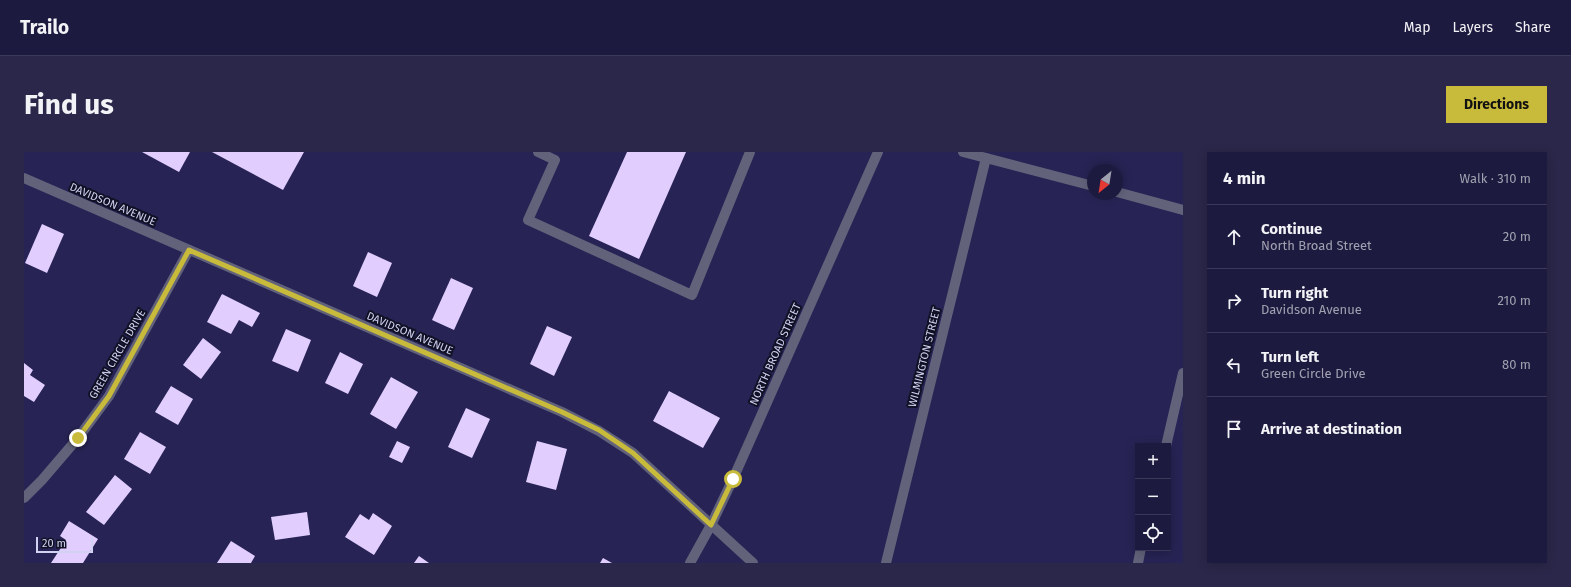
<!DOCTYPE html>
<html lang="en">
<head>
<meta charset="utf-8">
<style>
  body { margin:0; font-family:"Fira Sans",sans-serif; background:#2a274a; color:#f1f3f6 }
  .controls { position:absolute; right:12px; bottom:12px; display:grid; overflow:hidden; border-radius:0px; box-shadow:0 2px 10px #0003 }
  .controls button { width:36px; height:36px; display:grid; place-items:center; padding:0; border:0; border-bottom:1px solid #3b3859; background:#1d1a3f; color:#f1f3f6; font:20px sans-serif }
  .compass { position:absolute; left:1063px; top:12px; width:36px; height:36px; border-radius:50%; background:#1d1a3f; box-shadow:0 2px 10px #0003; rotate:210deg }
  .scale { position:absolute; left:12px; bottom:10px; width:57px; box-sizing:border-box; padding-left:4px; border:2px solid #d1d2f1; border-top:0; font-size:11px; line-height:14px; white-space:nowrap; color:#d1d2f1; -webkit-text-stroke:3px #111126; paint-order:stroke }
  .stop { position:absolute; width:12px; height:12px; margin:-9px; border:3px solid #c8bb3b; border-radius:50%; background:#fff }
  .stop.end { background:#c8bb3b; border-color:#fff; box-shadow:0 1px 4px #0008 }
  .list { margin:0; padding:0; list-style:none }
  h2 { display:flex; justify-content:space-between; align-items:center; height:52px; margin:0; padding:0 16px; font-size:17px }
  h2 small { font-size:13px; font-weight:400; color:#a0a1b0 }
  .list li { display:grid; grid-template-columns:26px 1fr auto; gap:12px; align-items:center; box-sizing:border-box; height:64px; padding:0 16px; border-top:1px solid #3b3859 }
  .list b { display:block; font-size:15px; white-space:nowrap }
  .list p { margin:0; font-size:13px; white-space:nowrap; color:#a0a1b0 }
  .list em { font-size:13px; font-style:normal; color:#a0a1b0 }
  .icon { flex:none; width:22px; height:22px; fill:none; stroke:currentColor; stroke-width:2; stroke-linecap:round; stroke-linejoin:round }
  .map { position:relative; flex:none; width:1159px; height:411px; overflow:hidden; border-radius:0px }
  header { display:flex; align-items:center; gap:24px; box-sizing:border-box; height:56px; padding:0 20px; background:#1d1a3f; border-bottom:1px solid #3b3859 }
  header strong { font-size:19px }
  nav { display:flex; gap:22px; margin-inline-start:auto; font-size:14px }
  .intro { display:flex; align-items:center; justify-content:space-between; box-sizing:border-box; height:96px; padding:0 24px }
  h1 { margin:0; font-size:28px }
  .button { padding:10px 18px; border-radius:0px; background:#c8bb3b; color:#111; font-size:14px; font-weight:700 }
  main { display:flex; gap:24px; padding:0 24px }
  aside { flex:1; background:#1d1a3f; border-radius:0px; box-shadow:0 2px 10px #0003 }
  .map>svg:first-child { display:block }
  .building { fill:#e1cefe }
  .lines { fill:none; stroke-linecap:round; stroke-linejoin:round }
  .minor { stroke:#62637b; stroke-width:10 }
  .route { stroke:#c8bb3b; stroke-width:5 }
  .labels { text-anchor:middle; stroke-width:4; stroke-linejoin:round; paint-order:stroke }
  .street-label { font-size:11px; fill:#d1d2f1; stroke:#111126 }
</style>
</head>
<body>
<header>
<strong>Trailo</strong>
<nav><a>Map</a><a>Layers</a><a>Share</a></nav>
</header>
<div class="intro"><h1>Find us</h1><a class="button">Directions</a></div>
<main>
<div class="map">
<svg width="1159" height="411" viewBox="0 0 1159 411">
  <rect width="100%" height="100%" fill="#272354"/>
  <!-- building -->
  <g class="building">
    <path d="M118 0H166L155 20Z"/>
    <path d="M188 0H280L259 38Z"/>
    <path d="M603 0H662L615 107 565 84Z"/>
    <path d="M18 72 40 82 23 121 1 111Z"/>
    <path d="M344 100 368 111 353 145 329 134Z"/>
    <path d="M427 126 449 136 430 178 408 168Z"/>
    <path d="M198 142 236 161 228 175 215 168 207 182 183 170Z"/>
    <path d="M523 174 548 185 530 224 506 212Z"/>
    <path d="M262 177 287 188 274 220 248 209Z"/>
    <path d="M179 186 197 200 177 227 159 213Z"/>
    <path d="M316 200 339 212 324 242 301 231Z"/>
    <path d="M0 211 9 218 6 223 21 233 10 250 0 244Z"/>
    <path d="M367 225 394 240 372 277 346 262Z"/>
    <path d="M147 234 169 247 154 273 131 260Z"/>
    <path d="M645 239 696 266 679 296 629 269Z"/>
    <path d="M442 256 466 267 448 306 424 295Z"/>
    <path d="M116 280 142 295 126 322 100 307Z"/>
    <path d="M373 289 386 295 378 311 365 305Z"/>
    <path d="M513 289 543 297 532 338 502 330Z"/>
    <path d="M91 323 108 337 80 373 62 360Z"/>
    <path d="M283 360 286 383 251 388 247 365Z"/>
    <path d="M349 361 368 374 350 403 321 385 336 362 345 368Z"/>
    <path d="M45 369 74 387 59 411H27L42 388 36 384Z"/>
    <path d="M207 389 231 404 227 411H193Z"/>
    <path d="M395 404 405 411H390Z"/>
    <path d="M579 406 588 411H576Z"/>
  </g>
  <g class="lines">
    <!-- minor -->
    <g class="minor">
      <path d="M514 0 531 8 504 68 668 143 726 0"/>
      <path d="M939 0 1069 34"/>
      <path d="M0 26 538 260 575 279 609 301 729 411"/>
      <path d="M1093 40 1159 58"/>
      <path d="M1142 294 1159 221"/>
      <path d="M0 346 18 328 54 286 85 244 165 98"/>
      <path d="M666 411 687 373 709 327 854 0"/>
      <path d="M862 411 962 6"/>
      <path d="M1114 411 1117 396"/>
    </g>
  </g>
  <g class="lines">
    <!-- route -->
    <path class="route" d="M54 286 85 244 165 98 538 260 575 278 609 301 687 373 709 327"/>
  </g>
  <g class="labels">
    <!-- street labels -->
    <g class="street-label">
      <text transform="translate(89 52) rotate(23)" y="4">DAVIDSON AVENUE</text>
      <text transform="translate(386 181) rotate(23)" y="4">DAVIDSON AVENUE</text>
      <text transform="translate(93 202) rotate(-60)" y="4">GREEN CIRCLE DRIVE</text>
      <text transform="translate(751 202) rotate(-66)" y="4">NORTH BROAD STREET</text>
      <text transform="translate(900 205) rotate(-76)" y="4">WILMINGTON STREET</text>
    </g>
  </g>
</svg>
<div class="controls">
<button>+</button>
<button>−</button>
<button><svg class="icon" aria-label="locate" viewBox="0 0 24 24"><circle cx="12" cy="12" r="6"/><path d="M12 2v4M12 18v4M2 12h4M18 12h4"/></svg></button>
</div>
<svg class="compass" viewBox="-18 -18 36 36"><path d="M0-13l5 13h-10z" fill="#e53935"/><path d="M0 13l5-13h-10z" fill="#a0a1b0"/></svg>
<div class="scale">20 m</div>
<div class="stop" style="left:709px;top:327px"></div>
<div class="stop end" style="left:54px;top:286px"></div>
</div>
<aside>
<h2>4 min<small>Walk · 310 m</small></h2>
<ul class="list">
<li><svg class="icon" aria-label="ahead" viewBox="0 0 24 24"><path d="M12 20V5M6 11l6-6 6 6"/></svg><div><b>Continue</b><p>North Broad Street</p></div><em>20 m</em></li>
<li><svg class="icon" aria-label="right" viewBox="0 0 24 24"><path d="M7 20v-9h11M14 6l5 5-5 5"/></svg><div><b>Turn right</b><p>Davidson Avenue</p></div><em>210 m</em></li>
<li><svg class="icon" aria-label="left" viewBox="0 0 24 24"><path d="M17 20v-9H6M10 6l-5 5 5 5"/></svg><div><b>Turn left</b><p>Green Circle Drive</p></div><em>80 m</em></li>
<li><svg class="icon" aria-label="arrive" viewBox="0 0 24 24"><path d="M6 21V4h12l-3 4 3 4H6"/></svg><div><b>Arrive at destination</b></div></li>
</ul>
</aside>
</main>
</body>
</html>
